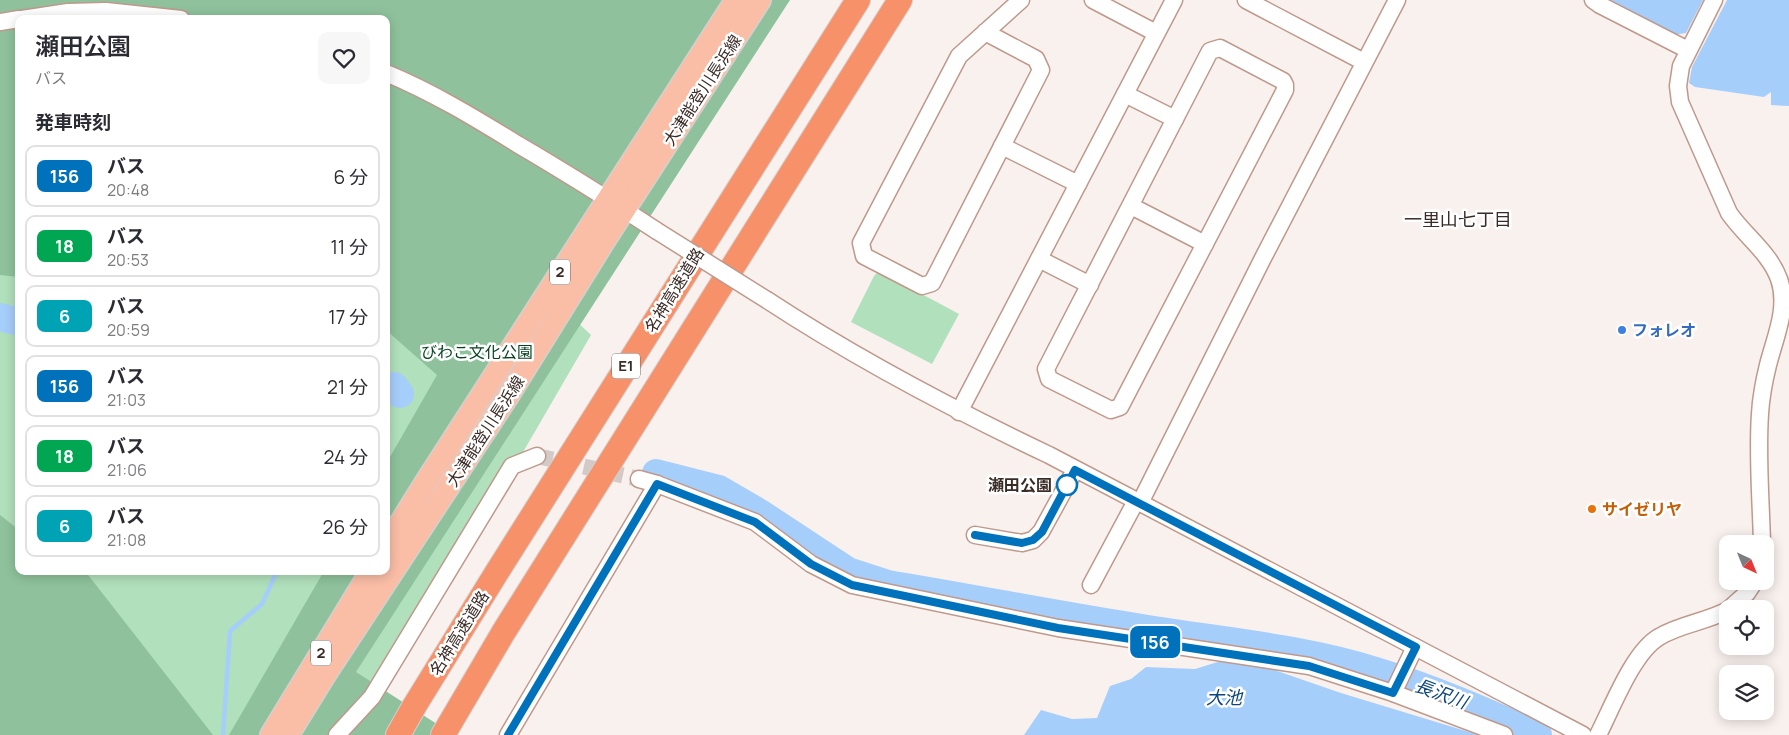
<!DOCTYPE html>
<html lang="ja">
<head>
<meta charset="utf-8">
<style>
  :root { --surface:#fff; --page:#f7f7f7; --text:#2b2b33; --muted:#7c7c81; --line:#e1e1e2 }
  body { margin:0; font-family:Manrope,"Noto Sans JP",sans-serif; background:var(--page); color:var(--text); height:100vh; display:flex; flex-direction:column; font-size:19px; white-space:nowrap }
  * { box-sizing:border-box; margin:0 }
  p { font-size:16px; color:var(--muted) }
  .icon { flex:none; width:28px; height:28px; fill:none; stroke:currentColor; stroke-width:2; stroke-linecap:round; stroke-linejoin:round }
  .map { position:relative; flex:1; overflow:hidden }
  .side { position:absolute; left:15px; top:15px; width:375px; height:560px; display:flex; flex-direction:column; background:var(--surface); border-radius:10px; box-shadow:0 2px 12px #0003 }
  .side>* { flex:none }
  .badge { padding:0 10px; border-radius:8px; font-size:18px; line-height:32px }
  .needle { width:32px; rotate:137deg }
  .controls { position:absolute; left:1719px; top:535px; display:grid; gap:10px }
  .controls a { display:grid; place-items:center; width:55px; height:55px; border-radius:10px; background:var(--surface); box-shadow:0 2px 12px #0003; font-size:25px }
  .map>.badge { position:absolute; translate:-50% -50%; box-shadow:0 0 0 2px #fff }
  h2 { padding:0 20px; font-size:19px; line-height:45px }
  .round { display:grid; place-items:center; flex:none; width:52px; height:52px; border-radius:10px; background:var(--page) }
  .head { display:flex; align-items:center; justify-content:space-between; height:85px; padding:0 20px }
  h1 { font-size:24px; font-weight:600; line-height:38px }
  ul { padding:0; list-style:none }
  li { display:flex; align-items:center; gap:15px; height:62px; margin:0 10px 8px; padding:0 10px; border:2px solid var(--line); border-radius:10px }
  li div { flex:1 }
  li b { display:block; font-size:19px }
  li em { font-style:normal }
  li .badge { min-width:55px; font-weight:700; text-align:center }
  .map>svg:first-child { display:block }
  .green { fill:#b1e0bc }
  .forest { fill:#8fc29c }
  .water { fill:#a6cefb }
  .lines { fill:none; stroke-linecap:round; stroke-linejoin:round }
  .stream { stroke:#a6cefb; stroke-width:4.5 }
  .river { stroke:#a6cefb; stroke-width:28 }
  .minor-tunnel { stroke:#d3c9c6; stroke-width:16; stroke-dasharray:16 8; stroke-linecap:butt }
  .minor-casing { stroke:#be998c; stroke-width:19 }
  .major-casing { stroke:#d4d0cf; stroke-width:24 }
  .highway-casing { stroke:#d4d0cf; stroke-width:26 }
  .minor { stroke:#fff; stroke-width:16 }
  .major { stroke:#fabda6; stroke-width:21 }
  .highway { stroke:#f7916a; stroke-width:24 }
  .minor-bridge-casing { stroke:#be998c; stroke-width:19; stroke-linecap:butt }
  .minor-bridge { stroke:#fff; stroke-width:16 }
  .line-casing { stroke:#fff; stroke-width:11 }
  .line { stroke:#0072bc; stroke-width:8 }
  .shop-dot { fill:#3f7fe0; stroke:#fff; stroke-width:2 }
  .stop-dot { fill:#fff; stroke:#0072bc; stroke-width:2.5 }
  .food-dot { fill:#e8710a; stroke:#fff; stroke-width:2 }
  .labels { text-anchor:middle; stroke-width:5; stroke-linejoin:round; paint-order:stroke }
  .shield { fill:#fff; stroke:#756b67; stroke-width:1 }
  .shield-label { font-size:15px; font-weight:bold; fill:#3a2b26 }
  .street-label { font-size:16px; fill:#3a2b26; stroke:#fff }
  .shop-label { font-size:16px; font-weight:bold; fill:#366cbe; stroke:#fff; text-anchor:start }
  .park-label { font-size:16px; fill:#064420; stroke:#fff }
  .stop-label { font-size:16px; font-weight:bold; fill:#3a2b26; stroke:#fff; text-anchor:end }
  .food-label { font-size:16px; font-weight:bold; fill:#c56008; stroke:#fff; text-anchor:start }
  .neighbourhood-label { font-size:18px; fill:#3a2b26; stroke:#fff }
  .water-label { font-size:18px; font-style:italic; fill:#0d477c; stroke:#fff }
</style>
</head>
<body>
<div class="map">
<svg width="1789" height="735" viewBox="0 0 1789 735">
  <rect width="100%" height="100%" fill="#f9f1ee"/>
  <g class="green">
    <polygon points="0,147 19,148 19,571 386,571 386,176 427,179 591,335 359,735 0,735"/>
    <polygon points="879,271 959,314 932,364 851,322 874,276"/>
  </g>
  <g class="forest">
    <polygon points="0,0 790,0 356,672 454,735 229,735 324,571 386,571 386,464 437,375 386,330 386,19 19,19 19,277 0,275"/>
    <polygon points="0,515 19,530 19,571 85,571 213,735 0,735"/>
  </g>
  <g class="water">
    <polygon points="1611,0 1703,0 1686,33 1674,35"/>
    <polygon points="1727,0 1789,0 1789,106 1771,105 1771,92 1764,97 1695,87 1689,83 1692,67"/>
    <polygon points="1221,661 1266,667 1341,693 1479,735 1024,735 1041,710 1072,719 1097,718 1110,686 1131,679 1146,667 1195,669"/>
  </g>
  <g class="lines">
    <polyline class="stream" points="223,735 230,631 262,604 277,571"/>
    <g class="river">
      <polyline points="0,317 19,322"/>
      <polyline points="386,390 394,386 400,394"/>
      <path d="M656,473l63,16 41,24 88,58 40,13c85,14 169,31 254,44 78,13 158,19 234,43 56,17 109,40 162,64"/>
    </g>
    <polyline class="minor-tunnel" points="537,456 639,479"/>
    <defs>
      <g id="minor">
        <polyline points="1093,0 1156,33"/>
        <polyline points="1246,0 1364,62"/>
        <polyline points="1593,0 1600,5 1688,50"/>
        <path d="M1714,0l-33,66 -3,20 2,16 49,111c15,22 41,40 50,66 10,29 -4,58 -11,86 -4,16 -7,32 -8,49 -3,43 1,87 2,130"/>
        <polyline points="22,19 68,12 106,11 181,19"/>
        <polyline points="0,22 19,19"/>
        <polyline points="985,32 1036,59 1041,70 932,283 922,286 864,256 861,243 959,56 1021,0"/>
        <polygon points="1220,48 1283,81 1285,85 1285,90 1120,407 1111,410 1049,379 1046,369 1210,51"/>
        <path d="M386,73c46,19 89,45 131,71 48,28 94,57 140,87"/>
        <polyline points="1125,94 1175,119"/>
        <polyline points="1002,146 1078,184"/>
        <polyline points="1131,206 1205,244"/>
        <polyline points="1039,259 1090,285"/>
        <path d="M767,300c90,59 185,109 282,155l534,280"/>
        <polyline points="959,412 1174,0"/>
        <polyline points="639,479 657,484 755,522 811,564 852,585 1058,628 1309,666 1393,693 1504,735"/>
        <polyline points="1140,503 1263,258 1397,0"/>
        <polyline points="975,535 1022,543 1033,540 1041,532 1075,470"/>
        <polyline points="1091,585 1136,501"/>
        <polyline points="1729,609 1747,593 1755,581"/>
        <polyline points="1393,693 1415,647"/>
        <polyline points="337,735 372,697 512,466 537,456"/>
        <polyline points="508,735 657,484"/>
        <path d="M1598,735c14,-27 35,-83 61,-98 21,-13 47,-15 69,-27"/>
      </g>
      <g id="major">
        <polyline points="386,546 427,480 736,0"/>
        <polyline points="271,735 371,571"/>
        <polyline points="288,735 325,675 510,393 603,243 760,0"/>
      </g>
      <g id="highway">
        <polyline points="398,735 415,705 497,572 858,0"/>
        <polyline points="443,735 503,633 900,0"/>
      </g>
    </defs>
    <use href="#minor" class="minor-casing"/>
    <use href="#major" class="major-casing"/>
    <use href="#highway" class="highway-casing"/>
    <use href="#minor" class="minor"/>
    <use href="#major" class="major"/>
    <use href="#highway" class="highway"/>
    <defs>
      <polyline id="minor-bridge" points="657,231 767,300"/>
    </defs>
    <use href="#minor-bridge" class="minor-bridge-casing"/>
    <use href="#minor-bridge" class="minor-bridge"/>
  </g>
  <g class="lines">
    <defs>
      <polyline id="line" points="508,735 657,484 755,522 811,564 852,585 1058,628 1309,666 1393,693 1416,647 1075,470 1042,532 1033,540 1022,543 975,535"/>
    </defs>
    <use href="#line" class="line-casing"/>
    <use href="#line" class="line"/>
  </g>
  <circle class="shop-dot" cx="1622" cy="330" r="5"/>
  <circle class="stop-dot" cx="1067" cy="485" r="10"/>
  <circle class="food-dot" cx="1592" cy="509" r="5"/>
  <g class="labels">
    <g class="shield">
      <rect x="550" y="259.5" width="20" height="25" rx="4"/>
      <rect x="612" y="353.5" width="28" height="25" rx="4"/>
      <rect x="311" y="640.5" width="20" height="25" rx="4"/>
    </g>
    <g class="shield-label">
      <text x="560" y="277">2</text>
      <text x="626" y="371">E1</text>
      <text x="321" y="658">2</text>
    </g>
    <g class="street-label">
      <text transform="translate(702 90) rotate(-57)" y="6">大津能登川長浜線</text>
      <text transform="translate(674 290) rotate(-58)" y="6">名神高速道路</text>
      <text transform="translate(485 431) rotate(-57)" y="6">大津能登川長浜線</text>
      <text transform="translate(459 633) rotate(-58)" y="6">名神高速道路</text>
    </g>
    <g class="shop-label">
      <text x="1632" y="336">フォレオ</text>
    </g>
    <g class="park-label">
      <text x="477" y="358">びわこ文化公園</text>
    </g>
    <g class="stop-label">
      <text x="1052" y="491">瀬田公園</text>
    </g>
    <g class="food-label">
      <text x="1602" y="515">サイゼリヤ</text>
    </g>
    <g class="neighbourhood-label">
      <text x="1458" y="226">一里山七丁目</text>
    </g>
    <g class="water-label">
      <text transform="translate(1441 694) rotate(20)" y="6">長沢川</text>
      <text x="1224" y="704">大池</text>
    </g>
  </g>
</svg>
<div class="controls">
<a><svg class="needle" viewBox="-14 -14 28 28"><path d="M0-13l5 13h-10z" fill="#e53935"/><path d="M0 13l5-13h-10z" fill="#7c7c81"/></svg></a>
<a><svg class="icon" aria-label="locate" viewBox="0 0 24 24"><circle cx="12" cy="12" r="6"/><path d="M12 2v4M12 18v4M2 12h4M18 12h4"/></svg></a>
<a><svg class="icon" aria-label="layers" viewBox="0 0 24 24"><path d="M12 4l9 5-9 5-9-5zM3 14l9 5 9-5"/></svg></a>
</div>
<b class="badge" style="left:1155px;top:642px;background:#0072bc;color:#fff">156</b>
<section class="side">
<div class="head"><div><h1>瀬田公園</h1><p>バス</p></div><a class="round"><svg class="icon" aria-label="heart" viewBox="0 0 24 24"><path d="M12 20l-8-8c-3-5 5-10 8-4 3-6 11-1 8 4z"/></svg></a></div>
<h2>発車時刻</h2>
<ul>
<li><span class="badge" style="background:#0072bc;color:#fff">156</span><div><b>バス</b><p>20:48</p></div><em>6 分</em></li>
<li><span class="badge" style="background:#00a651;color:#fff">18</span><div><b>バス</b><p>20:53</p></div><em>11 分</em></li>
<li><span class="badge" style="background:#00a3b4;color:#fff">6</span><div><b>バス</b><p>20:59</p></div><em>17 分</em></li>
<li><span class="badge" style="background:#0072bc;color:#fff">156</span><div><b>バス</b><p>21:03</p></div><em>21 分</em></li>
<li><span class="badge" style="background:#00a651;color:#fff">18</span><div><b>バス</b><p>21:06</p></div><em>24 分</em></li>
<li><span class="badge" style="background:#00a3b4;color:#fff">6</span><div><b>バス</b><p>21:08</p></div><em>26 分</em></li>
</ul>
</section>
</div>
</body>
</html>
